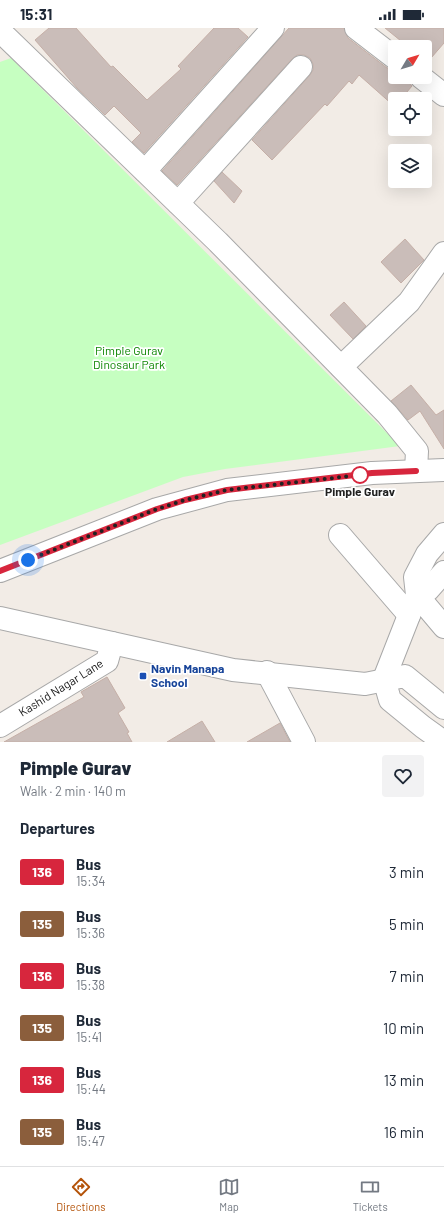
<!DOCTYPE html>
<html lang="en">
<head>
<meta charset="utf-8">
<style>
  :root { --surface:#fff; --page:#f2f2f3; --text:#1f2937; --muted:#747a83; --line:#e0e1e3; --accent:#b45309 }
  body { margin:0; font-family:Barlow,sans-serif; background:var(--page); color:var(--text); height:100vh; display:flex; flex-direction:column; font-size:15px; white-space:nowrap }
  * { box-sizing:border-box; margin:0 }
  p { font-size:13px; color:var(--muted) }
  .icon { flex:none; width:22px; height:22px; fill:none; stroke:currentColor; stroke-width:2; stroke-linecap:round; stroke-linejoin:round }
  .map { position:relative; height:714px; overflow:hidden }
  .panel { display:flex; flex-direction:column; background:var(--surface); flex:1 }
  .panel>* { flex:none }
  .badge { padding:0 8px; border-radius:3px; font-size:14px; line-height:26px }
  .needle { width:26px; rotate:52deg }
  .tools { position:absolute; left:388px; top:12px; display:grid; gap:8px }
  .tools a { display:grid; place-items:center; width:44px; height:44px; border-radius:4px; background:var(--surface); box-shadow:0 4px 16px #0002; font-size:20px }
  .you { position:absolute; width:20px; height:20px; margin:-10px; border:3px solid #fff; border-radius:50%; background:#1a73e8; box-shadow:0 0 0 6px #1a73e833 }
  .map>.badge { position:absolute; translate:-50% -50%; box-shadow:0 0 0 2px #fff }
  h2 { padding:0 20px; font-size:15px; line-height:36px }
  .round { display:grid; place-items:center; flex:none; width:42px; height:42px; border-radius:4px; background:var(--page) }
  .overview { display:flex; align-items:center; justify-content:space-between; height:68px; padding:0 20px }
  h1 { font-size:19px; font-weight:800; line-height:30px }
  ul { padding:0; list-style:none }
  li { display:flex; align-items:center; gap:12px; height:52px; padding:0 20px }
  li div { flex:1 }
  li b { display:block; font-size:15px }
  li em { font-style:normal }
  li .badge { min-width:44px; font-weight:700; text-align:center }
  .status { display:flex; justify-content:space-between; align-items:center; height:28px; padding:0 20px; background:var(--surface); direction:ltr }
  .status svg { height:11px; fill:currentColor }
  .dock { display:flex; justify-content:space-around; align-items:center; height:56px; border-top:1px solid var(--line); background:var(--surface); font-size:11px; color:var(--muted) }
  .dock a { display:grid; justify-items:center; gap:2px }
  .dock .selected { color:var(--accent) }
  .map>svg:first-child { display:block }
  .park { fill:#c6ffc1 }
  .building { fill:#cabdb9; stroke:#c5afa7 }
  .lines { fill:none; stroke-linecap:round; stroke-linejoin:round }
  .minor-casing { stroke:#a8a8a8; stroke-width:24 }
  .minor { stroke:#fff; stroke-width:22 }
  .line-casing { stroke:#fff; stroke-width:9 }
  .line { stroke:#d7263d; stroke-width:6 }
  .walk { stroke:#212121; stroke-width:4; stroke-dasharray:0 7.2 }
  .stop-dot { fill:#fff; stroke:#d7263d; stroke-width:2 }
  .transit-dot { fill:#1a4fb4; stroke:#fff; stroke-width:1.5 }
  .labels { text-anchor:middle; stroke-width:3.5; stroke-linejoin:round; paint-order:stroke }
  .park-label { font-size:12px; fill:#0d8602; stroke:#fff }
  .stop-label { font-size:12px; font-weight:bold; fill:#212121; stroke:#fff }
  .transit-label { font-size:12px; font-weight:bold; fill:#164399; stroke:#fff; text-anchor:start }
  .street-label { font-size:12px; fill:#212121; stroke:#fff }
</style>
</head>
<body>
<div class="status"><b>15:31</b><svg viewBox="0 0 49 12"><path d="M0 12V9h3v3zM5 12V6h3v6zM10 12V3h3v9zM15 12V0h3v12zM26 1h20v11H26zM47 4h2v5h-2z"/></svg></div>
<div class="map">
<svg width="444" height="714" viewBox="0 0 444 714">
  <rect width="100%" height="100%" fill="#f2ece6"/>
  <polygon class="park" points="11,30 400,418 225,441 183,449 0,517 0,34"/>
  <g class="building">
    <polygon points="49,0 76,0 111,39 113,38 147,72 181,41 178,38 214,0 238,0 248,9 144,125 132,114 141,105 114,78 105,87 77,60 35,12"/>
    <polygon points="289,0 344,0 348,10 387,40 395,42 395,49 402,49 412,58 401,71 395,71 394,78 359,47 352,56 349,53 327,78 325,76 272,132 252,112 310,47 313,42 313,36 310,30 304,27 297,27 292,31 177,157 162,143"/>
    <polygon points="385,0 444,0 444,15 425,37 425,19 401,19 398,16 401,13"/>
    <polygon points="222,144 242,163 234,175 214,153"/>
    <polygon points="405,211 424,232 401,255 381,234"/>
    <polygon points="344,274 366,298 353,311 330,287"/>
    <polygon points="411,357 436,387 444,382 444,421 420,383 408,392 391,373"/>
    <polygon points="107,649 125,680 118,685 129,704 127,705 132,714 4,714 84,669 81,664"/>
    <polygon points="202,693 215,714 167,714"/>
    <polygon points="280,695 290,714 247,714"/>
  </g>
  <g class="lines">
    <defs>
      <g id="minor">
        <polyline points="356,0 395,30"/>
        <polyline points="0,3 218,214 387,386 417,423 416,443"/>
        <polyline points="421,49 444,67"/>
        <polyline points="145,143 273,0"/>
        <polyline points="178,175 301,39"/>
        <polyline points="341,339 409,274 444,225"/>
        <polyline points="340,507 409,587"/>
        <polyline points="0,543 157,481 227,462 372,445 444,442"/>
        <polyline points="417,567 444,599"/>
        <polyline points="417,567 428,562 444,544"/>
        <polyline points="0,590 233,642 365,656 405,648 444,680"/>
        <polyline points="267,644 304,714"/>
        <polyline points="384,651 417,567 415,549 427,526 444,506"/>
        <polyline points="384,651 390,672 423,699 444,714"/>
        <polyline points="0,698 107,633 112,615"/>
      </g>
    </defs>
    <use href="#minor" class="minor-casing"/>
    <use href="#minor" class="minor"/>
  </g>
  <g class="lines">
    <defs>
      <polyline id="line" points="0,543 157,481 185,472 227,462 372,445 416,443"/>
    </defs>
    <use href="#line" class="line-casing"/>
    <use href="#line" class="line"/>
    <polyline class="walk" points="28,532 157,481 185,472 227,462 360,447"/>
  </g>
  <circle class="stop-dot" cx="360" cy="447" r="8"/>
  <rect class="transit-dot" x="139" y="644" width="8" height="8" rx="2"/>
  <g class="labels">
    <g class="park-label">
      <text x="129" y="327">Pimple Gurav<tspan x="129" dy="14">Dinosaur Park</tspan></text>
    </g>
    <g class="stop-label">
      <text x="360" y="468">Pimple Gurav</text>
    </g>
    <g class="transit-label">
      <text x="151" y="645">Navin Manapa<tspan x="151" dy="14">School</tspan></text>
    </g>
    <g class="street-label">
      <text transform="translate(61 660) rotate(-32)" y="4">Kashid Nagar Lane</text>
    </g>
  </g>
</svg>
<div class="tools">
<a><svg class="needle" viewBox="-14 -14 28 28"><path d="M0-13l5 13h-10z" fill="#e53935"/><path d="M0 13l5-13h-10z" fill="#747a83"/></svg></a>
<a><svg class="icon" aria-label="locate" viewBox="0 0 24 24"><circle cx="12" cy="12" r="6"/><path d="M12 2v4M12 18v4M2 12h4M18 12h4"/></svg></a>
<a><svg class="icon" aria-label="layers" viewBox="0 0 24 24"><path d="M12 4l9 5-9 5-9-5zM3 14l9 5 9-5"/></svg></a>
</div>
<div class="you" style="left:28px;top:532px"></div>
</div>
<section class="panel">
<div class="overview"><div><h1>Pimple Gurav</h1><p>Walk · 2 min · 140 m</p></div><a class="round"><svg class="icon" aria-label="heart" viewBox="0 0 24 24"><path d="M12 20l-8-8c-3-5 5-10 8-4 3-6 11-1 8 4z"/></svg></a></div>
<h2>Departures</h2>
<ul>
<li><span class="badge" style="background:#d7263d;color:#fff">136</span><div><b>Bus</b><p>15:34</p></div><em>3 min</em></li>
<li><span class="badge" style="background:#8b5e3c;color:#fff">135</span><div><b>Bus</b><p>15:36</p></div><em>5 min</em></li>
<li><span class="badge" style="background:#d7263d;color:#fff">136</span><div><b>Bus</b><p>15:38</p></div><em>7 min</em></li>
<li><span class="badge" style="background:#8b5e3c;color:#fff">135</span><div><b>Bus</b><p>15:41</p></div><em>10 min</em></li>
<li><span class="badge" style="background:#d7263d;color:#fff">136</span><div><b>Bus</b><p>15:44</p></div><em>13 min</em></li>
<li><span class="badge" style="background:#8b5e3c;color:#fff">135</span><div><b>Bus</b><p>15:47</p></div><em>16 min</em></li>
</ul>
</section>
<nav class="dock">
<a class="selected"><svg class="icon" aria-label="directions" viewBox="0 0 24 24"><path d="M12 3l9 9-9 9-9-9zM9 14v-3h6M13 9l2 2-2 2"/></svg>Directions</a>
<a><svg class="icon" aria-label="map" viewBox="0 0 24 24"><path d="M3 6l6-2 6 2 6-2v14l-6 2-6-2-6 2zM9 4v14M15 6v14"/></svg>Map</a>
<a><svg class="icon" aria-label="tickets" viewBox="0 0 24 24"><path d="M3 7h18v10H3zM15 7v10"/></svg>Tickets</a>
</nav>
</body>
</html>
